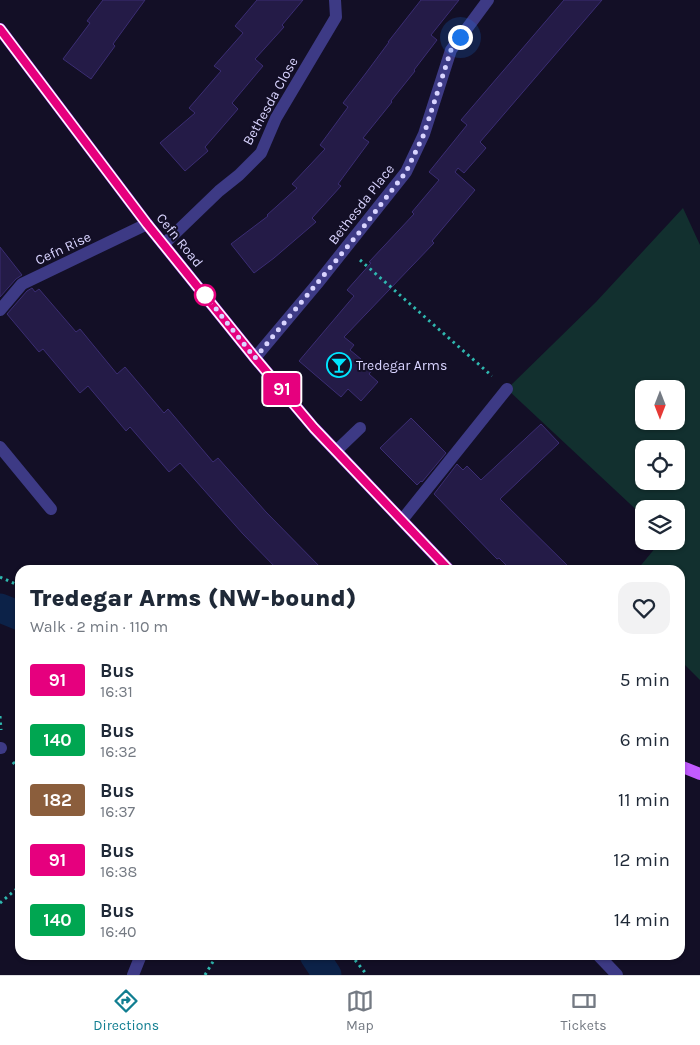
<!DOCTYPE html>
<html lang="en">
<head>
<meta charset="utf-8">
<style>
  :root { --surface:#fff; --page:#f2f2f3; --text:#1f2937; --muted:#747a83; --line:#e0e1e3; --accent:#117e91 }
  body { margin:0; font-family:Karla,sans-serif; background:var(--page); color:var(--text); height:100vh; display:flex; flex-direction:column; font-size:19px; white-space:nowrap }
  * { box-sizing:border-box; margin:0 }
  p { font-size:16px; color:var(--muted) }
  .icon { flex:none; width:28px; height:28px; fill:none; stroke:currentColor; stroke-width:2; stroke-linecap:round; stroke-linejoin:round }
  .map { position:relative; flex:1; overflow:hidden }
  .panel { position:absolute; left:15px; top:565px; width:670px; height:395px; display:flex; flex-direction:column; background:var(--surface); border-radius:15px; box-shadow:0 1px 4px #0004 }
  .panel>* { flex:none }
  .badge { padding:0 10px; border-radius:4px; font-size:18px; line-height:32px }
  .needle { width:32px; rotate:180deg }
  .tools { position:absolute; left:635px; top:380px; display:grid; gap:10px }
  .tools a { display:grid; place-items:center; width:50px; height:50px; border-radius:10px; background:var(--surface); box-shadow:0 1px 4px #0004; font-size:25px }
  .you { position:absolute; width:25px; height:25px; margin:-12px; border:4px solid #fff; border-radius:50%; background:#1a73e8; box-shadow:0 0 0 8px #1a73e833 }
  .map>.badge { position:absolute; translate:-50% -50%; box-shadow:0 0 0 2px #fff }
  .round { display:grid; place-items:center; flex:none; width:52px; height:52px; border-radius:15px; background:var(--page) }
  .headline { display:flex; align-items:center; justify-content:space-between; height:85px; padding:0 15px }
  h1 { font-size:24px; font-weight:800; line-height:38px }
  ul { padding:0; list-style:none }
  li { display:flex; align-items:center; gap:15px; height:60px; padding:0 15px }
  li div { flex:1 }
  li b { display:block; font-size:19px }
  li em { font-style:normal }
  li .badge { min-width:55px; font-weight:700; text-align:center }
  .menu { display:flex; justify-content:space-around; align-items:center; height:70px; border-top:1px solid var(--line); background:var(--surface); font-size:14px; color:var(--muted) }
  .menu a { display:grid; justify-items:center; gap:2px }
  .menu .on { color:var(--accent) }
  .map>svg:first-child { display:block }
  .green { fill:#12302f; fill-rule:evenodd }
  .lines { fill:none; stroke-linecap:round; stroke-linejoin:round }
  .canal { stroke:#0c2248; stroke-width:29 }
  .building { fill:#241b47; stroke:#3b2d73 }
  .path { stroke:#2fb8b0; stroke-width:3; stroke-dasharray:2.5 4; stroke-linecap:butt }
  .minor { stroke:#3d3a85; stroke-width:12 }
  .major { stroke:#c25bff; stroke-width:12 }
  .line-casing { stroke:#fff; stroke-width:11 }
  .line { stroke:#e6007e; stroke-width:8 }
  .walk { stroke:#d9d4ff; stroke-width:5; stroke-dasharray:0 9 }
  .stop-dot { fill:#fff; stroke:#e6007e; stroke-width:2.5 }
  .labels { text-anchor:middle; stroke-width:4; stroke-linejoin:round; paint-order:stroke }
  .street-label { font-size:14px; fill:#d9d4ff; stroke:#130f26 }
  .poi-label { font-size:14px; fill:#d9d4ff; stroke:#130f26; text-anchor:start }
</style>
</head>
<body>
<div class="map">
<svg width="700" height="975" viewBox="0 0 700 975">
  <rect width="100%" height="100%" fill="#130f26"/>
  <path class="green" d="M683,208l17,37v435l-20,-20v-90h-43l24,-29h15v-32h-32v8l-137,-128 89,-87zM644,389h32v32h-32zM644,449h32v32h-32z"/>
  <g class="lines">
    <g class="canal">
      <polyline points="0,608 20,616"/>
      <polyline points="314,955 327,975"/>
    </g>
  </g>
  <g class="building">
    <polygon points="103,0 145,0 113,44 115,46 91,79 63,59 90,23 87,21"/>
    <polygon points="257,0 303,0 282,25 284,27 255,59 263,66 232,103 238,109 205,147 208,151 185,171 160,143 195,113 189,108 221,71 214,66 243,33 235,26"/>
    <polygon points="421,0 459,0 431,35 437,40 414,70 415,71 391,101 392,102 363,138 369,142 338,184 341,186 312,218 316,222 274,258 254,273 231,244 268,216 267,215 297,188 292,184 325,149 320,145 348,107 343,103 366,73 389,42 388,42"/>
    <polygon points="564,0 602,0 480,142 486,148 464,173 458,168 455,172 475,190 432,241 434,243 344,337 354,345 350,350 373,369 369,374 378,382 361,401 348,389 341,397 299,361 354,296 347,290 371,263 369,262 414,214 412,212 439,180 429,172 467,125 461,120"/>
    <polygon points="0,247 22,275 16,279 0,297"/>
    <polygon points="32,288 35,292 39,289 76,332 80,329 117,374 125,367 164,413 168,409 213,462 218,458 266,512 323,570 278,570 243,534 180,463 169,472 130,427 126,431 88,386 80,393 43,349 39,352 7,314 27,291"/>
    <polygon points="411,418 446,453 422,482 421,481 417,485 380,448"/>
    <polygon points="541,424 559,443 500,499 572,570 511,570 499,558 497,559 434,494 457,464 463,470 467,466 481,480"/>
  </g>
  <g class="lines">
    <g class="path">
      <polyline points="360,260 492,376"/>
      <polyline points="0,577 20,586"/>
      <polyline points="0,716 1,730"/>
      <polyline points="13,762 20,771"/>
      <polyline points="0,903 20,886"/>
      <polyline points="351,955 367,975"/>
      <polyline points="205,975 217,955"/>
    </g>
    <g class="minor">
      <polyline points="164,244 219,191 239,175 261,153 276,118 336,17 335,0"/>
      <polyline points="0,310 22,284 147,224"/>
      <polyline points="255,358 317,284 406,172 424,134 451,50 488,0"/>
      <polyline points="0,447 51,509"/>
      <polyline points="336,451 360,428"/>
      <polyline points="402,520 507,389"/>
      <polyline points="0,748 1,748"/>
      <polyline points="598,955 617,975"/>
      <polyline points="133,975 141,955"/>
    </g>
    <g class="major">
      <polyline points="0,29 147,224 255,358 314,428 449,570"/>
      <polyline points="680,766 700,774"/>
    </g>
  </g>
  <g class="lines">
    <defs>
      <polyline id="line" points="0,29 147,224 255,358 314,428 449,570"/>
    </defs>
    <use href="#line" class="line-casing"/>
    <use href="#line" class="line"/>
    <polyline class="walk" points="205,295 255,358 358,234 406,172 424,134 451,50 460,37"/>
  </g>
  <defs>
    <symbol id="bar-ring" viewBox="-11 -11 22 22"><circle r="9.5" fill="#130f26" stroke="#00e5ff" stroke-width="1.5"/><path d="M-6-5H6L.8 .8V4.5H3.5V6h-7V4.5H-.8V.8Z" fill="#00e5ff"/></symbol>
  </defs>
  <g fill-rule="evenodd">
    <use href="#bar-ring" x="325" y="351" width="28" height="28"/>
  </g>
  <circle class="stop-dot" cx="205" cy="295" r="10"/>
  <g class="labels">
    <g class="street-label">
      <text transform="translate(270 101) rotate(-61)" y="5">Bethesda Close</text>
      <text transform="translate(361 204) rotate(-52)" y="5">Bethesda Place</text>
      <text transform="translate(180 240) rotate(51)" y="5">Cefn Road</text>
      <text transform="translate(63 248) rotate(-25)" y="5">Cefn Rise</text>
    </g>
    <g class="poi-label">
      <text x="356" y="370">Tredegar Arms</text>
    </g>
  </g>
</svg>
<div class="tools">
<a><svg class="needle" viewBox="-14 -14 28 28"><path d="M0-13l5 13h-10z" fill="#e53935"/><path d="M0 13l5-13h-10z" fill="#747a83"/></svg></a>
<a><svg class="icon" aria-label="locate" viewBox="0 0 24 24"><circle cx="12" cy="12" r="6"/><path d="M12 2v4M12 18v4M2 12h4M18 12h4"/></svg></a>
<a><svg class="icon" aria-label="layers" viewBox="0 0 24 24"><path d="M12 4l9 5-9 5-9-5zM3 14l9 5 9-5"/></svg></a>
</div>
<div class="you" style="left:460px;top:37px"></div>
<b class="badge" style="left:282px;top:389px;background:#e6007e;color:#fff">91</b>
<section class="panel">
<div class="headline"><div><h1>Tredegar Arms (NW-bound)</h1><p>Walk · 2 min · 110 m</p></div><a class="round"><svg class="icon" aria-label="heart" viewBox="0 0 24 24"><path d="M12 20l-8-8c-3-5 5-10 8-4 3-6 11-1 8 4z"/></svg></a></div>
<ul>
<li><span class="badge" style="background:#e6007e;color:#fff">91</span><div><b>Bus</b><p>16:31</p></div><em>5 min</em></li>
<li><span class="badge" style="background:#00a651;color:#fff">140</span><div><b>Bus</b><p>16:32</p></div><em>6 min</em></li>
<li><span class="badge" style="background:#8b5e3c;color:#fff">182</span><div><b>Bus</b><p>16:37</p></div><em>11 min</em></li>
<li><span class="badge" style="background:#e6007e;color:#fff">91</span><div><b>Bus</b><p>16:38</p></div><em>12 min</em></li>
<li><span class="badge" style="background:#00a651;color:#fff">140</span><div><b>Bus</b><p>16:40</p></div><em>14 min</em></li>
</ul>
</section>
</div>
<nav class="menu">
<a class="on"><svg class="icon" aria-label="directions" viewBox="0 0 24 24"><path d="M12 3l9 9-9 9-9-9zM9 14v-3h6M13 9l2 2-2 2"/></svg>Directions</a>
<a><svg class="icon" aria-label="map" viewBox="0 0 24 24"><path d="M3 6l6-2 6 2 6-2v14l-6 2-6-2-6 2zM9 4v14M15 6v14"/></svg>Map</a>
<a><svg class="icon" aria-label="tickets" viewBox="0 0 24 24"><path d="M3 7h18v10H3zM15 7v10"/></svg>Tickets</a>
</nav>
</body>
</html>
